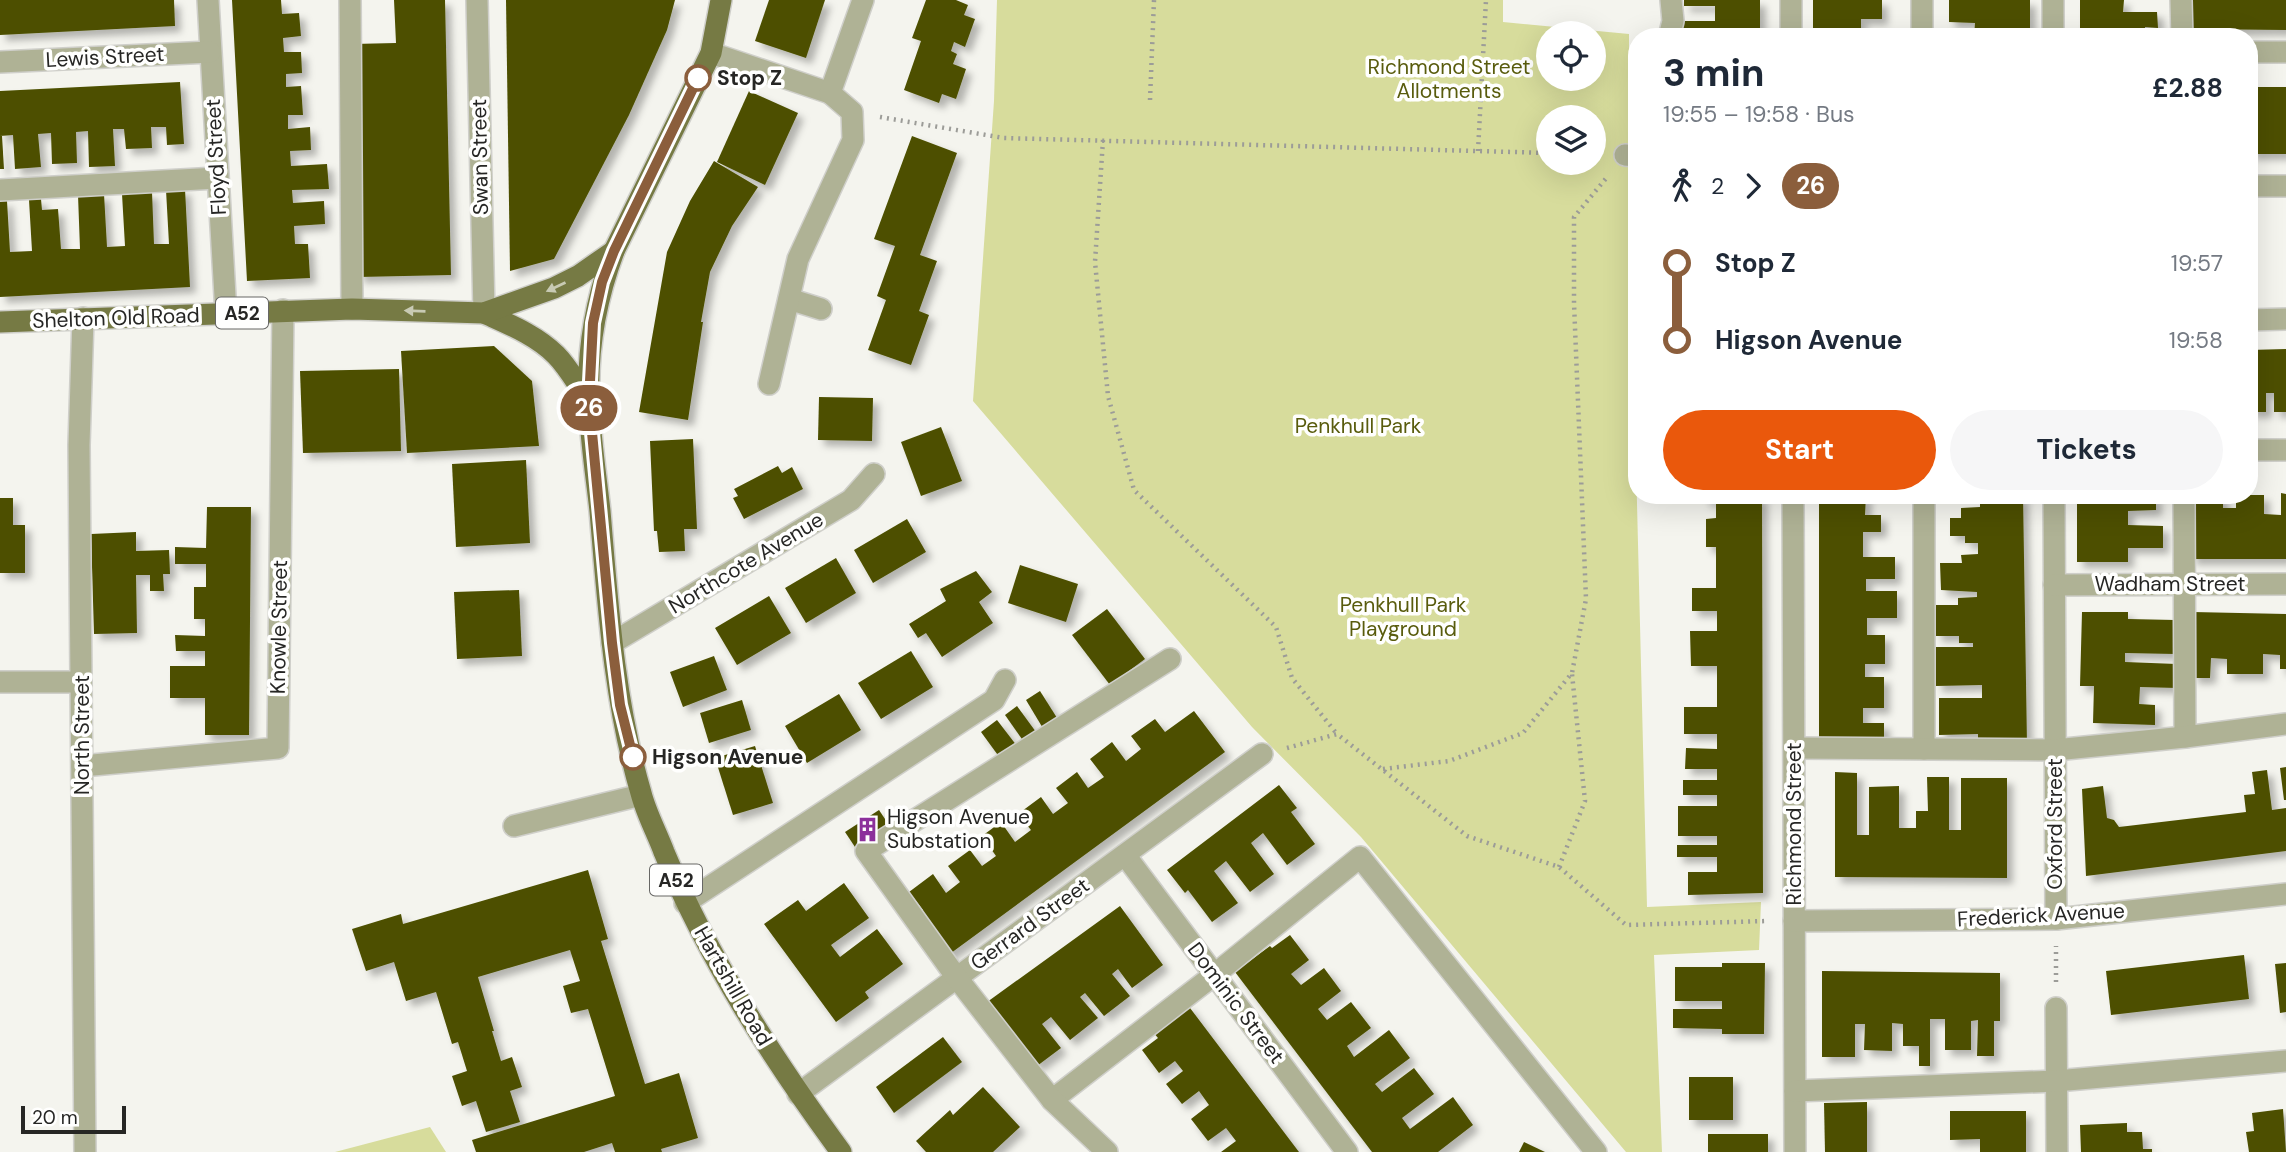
<!DOCTYPE html>
<html lang="en">
<head>
<meta charset="utf-8">
<style>
  :root { --surface:#fff; --page:#f6f6f7; --text:#1f2937; --muted:#747a83; --accent:#ea580c }
  body { margin:0; font-family:"DM Sans",sans-serif; background:var(--page); color:var(--text); height:100vh; display:flex; flex-direction:column; font-size:26px; white-space:nowrap }
  * { box-sizing:border-box; margin:0 }
  p { font-size:23px; color:var(--muted) }
  .icon { flex:none; width:38px; height:38px; fill:none; stroke:currentColor; stroke-width:2; stroke-linecap:round; stroke-linejoin:round }
  .map { position:relative; flex:1; overflow:hidden }
  .drawer { position:absolute; left:1628px; top:28px; width:630px; height:476px; display:flex; flex-direction:column; background:var(--surface); border-radius:28px; box-shadow:0 7px 28px #0002 }
  .drawer>* { flex:none }
  .badge { padding:0 14px; border-radius:23px; font-size:24px; line-height:46px }
  .tools { position:absolute; left:1536px; top:21px; display:grid; gap:14px }
  .tools a { display:grid; place-items:center; width:70px; height:70px; border-radius:50%; background:var(--surface); box-shadow:0 7px 28px #0002; font-size:35px }
  .scale { position:absolute; left:21px; bottom:18px; width:105px; box-sizing:border-box; padding-left:7px; border:4px solid #262624; border-top:0; font-size:19px; line-height:24px; white-space:nowrap; color:#262624; -webkit-text-stroke:5px #fffffe; paint-order:stroke }
  .map>.badge { position:absolute; translate:-50% -50%; box-shadow:0 0 0 4px #fff }
  .legs { display:flex; align-items:center; gap:10px; height:77px; padding:0 35px; font-size:23px }
  .legs p { margin-inline-start:auto }
  .head { display:flex; align-items:center; justify-content:space-between; height:119px; padding:0 35px }
  h1 { font-size:38px; font-weight:700; line-height:52px }
  .cta { display:flex; gap:14px; margin-top:auto; padding:14px 35px }
  .cta a { flex:1; height:80px; border-radius:42px; background:var(--accent); color:#fff; font-size:28px; font-weight:700; line-height:80px; text-align:center }
  .cta a+a { background:var(--page); color:var(--text) }
  ul { padding:0 35px; list-style:none }
  li { display:flex; align-items:center; gap:24px; height:77px; font-size:26px }
  li i { display:grid; place-items:center; width:10px; height:100%; margin:0 9px; background:currentColor }
  li i::after { content:''; width:18px; height:18px; margin:-9px; border:5px solid; border-radius:50%; background:var(--surface) }
  li p { margin-inline-start:auto }
  li:first-child i { background:linear-gradient(#0000 50%,currentColor 0) }
  li:last-child i { background:linear-gradient(currentColor 50%,#0000 0) }
  .map>svg:first-child { display:block }
  .green { fill:#d7dc9c; fill-rule:evenodd }
  .building { fill:#4d5005; filter:url(#shadow) }
  .lines { fill:none; stroke-linecap:round; stroke-linejoin:round }
  .minor-casing { stroke:#cfcfca; stroke-width:24 }
  .major-casing { stroke:#cfcfca; stroke-width:24 }
  .path { stroke:#9c9c98; stroke-width:4.5; stroke-dasharray:2 5; stroke-linecap:butt }
  .minor { stroke:#afb295; stroke-width:21 }
  .major { stroke:#767a44; stroke-width:21 }
  .oneway { fill:#c8cab4 }
  .line-1-casing { stroke:#fff; stroke-width:16 }
  .line-1 { stroke:#8b5e3c; stroke-width:10 }
  .stop-1-dot { fill:#fff; stroke:#8b5e3c; stroke-width:3.5 }
  .labels { text-anchor:middle; stroke-width:7; stroke-linejoin:round; paint-order:stroke }
  .shield { fill:#fffffe; stroke:#676765; stroke-width:2 }
  .shield-label { font-size:19px; font-weight:bold; fill:#262624 }
  .street-label { font-size:21px; fill:#262624; stroke:#fffffe }
  .park-label { font-size:21px; fill:#595c0d; stroke:#fffffe }
  .stop-label { font-size:21px; font-weight:bold; fill:#262624; stroke:#fffffe; text-anchor:start }
  .poi-label { font-size:21px; fill:#262624; stroke:#fffffe; text-anchor:start }
</style>
</head>
<body>
<div class="map">
<svg width="2286" height="1152" viewBox="0 0 2286 1152">
  <defs>
    <filter id="shadow"><feDropShadow dx="6" dy="6" stdDeviation="3.5" flood-color="#0004"/></filter>
  </defs>
  <rect width="100%" height="100%" fill="#f4f4ee"/>
  <g class="green">
    <path d="M997,0h506v22l126,12v146l18,727 114,-5 -2,48 -105,5 8,197h-36l-265,-315 -109,-110 -279,-326 21,-300zM1549,33h45v46h-45zM1549,117h45v46h-45z"/>
    <polygon points="430,1127 446,1152 335,1152"/>
  </g>
  <g class="building">
    <polygon points="0,0 174,0 175,26 0,35"/>
    <polygon points="232,0 281,0 282,14 299,13 301,36 283,38 284,52 301,52 302,73 286,74 286,87 301,86 303,115 288,115 288,129 310,127 311,150 290,151 291,166 327,164 329,189 292,190 293,203 324,201 325,224 294,226 295,244 308,244 310,278 247,281"/>
    <polygon points="394,0 445,0 451,275 358,277 353,44 396,43"/>
    <polygon points="506,0 675,0 667,30 629,115 554,259 510,271"/>
    <polygon points="769,0 825,0 806,58 755,41"/>
    <polygon points="926,0 956,0 968,5 964,15 975,19 965,47 954,42 951,51 957,54 953,64 966,69 956,99 942,94 939,103 904,90 921,41 912,38"/>
    <polygon points="1684,0 1760,0 1760,37 1676,37 1676,21 1715,21 1715,6 1684,6"/>
    <polygon points="1813,0 1882,0 1882,19 1861,19 1861,37 1813,37"/>
    <polygon points="1949,0 2030,0 2030,37 1974,37 1975,23 1949,22"/>
    <polygon points="2080,0 2124,0 2123,12 2157,12 2158,28 2145,27 2145,34 2080,34"/>
    <polygon points="2192,0 2286,0 2286,30 2192,29"/>
    <polygon points="180,82 184,144 167,145 166,127 151,127 152,148 126,149 124,129 113,129 115,166 89,167 88,131 76,132 77,163 52,164 51,133 38,134 41,167 15,169 13,135 0,136 0,91"/>
    <rect x="2249" y="87" width="37" height="67"/>
    <polygon points="749,91 798,113 765,185 717,162"/>
    <polygon points="0,136 2,136 4,169 0,169"/>
    <polygon points="912,136 957,153 920,255 937,261 919,311 929,315 911,365 868,350 886,300 877,296 895,246 874,239"/>
    <polygon points="714,161 758,187 732,226 710,272 701,322 703,322 688,420 639,412 667,252 690,201"/>
    <polygon points="185,189 190,287 0,297 0,201 7,201 10,252 32,251 29,200 41,199 42,210 58,209 61,249 80,249 78,195 104,194 107,247 125,246 122,194 152,192 154,244 169,244 166,190"/>
    <polygon points="494,346 532,381 539,446 407,453 401,351"/>
    <polygon points="2286,349 2286,412 2274,412 2274,393 2266,393 2266,412 2249,412 2249,350"/>
    <polygon points="399,369 401,451 303,453 300,371"/>
    <polygon points="819,397 873,398 872,441 818,440"/>
    <polygon points="941,427 962,481 921,496 901,442"/>
    <polygon points="693,439 697,529 684,529 685,551 659,552 657,531 654,531 650,441"/>
    <polygon points="526,460 530,543 456,547 452,464"/>
    <polygon points="778,466 782,473 792,467 803,489 744,519 733,498 738,496 734,489"/>
    <polygon points="2281,493 2286,494 2286,559 2190,559 2191,515 2195,515 2195,495 2223,495 2223,508 2236,508 2236,495 2264,495 2264,514 2281,515"/>
    <polygon points="1704,495 1762,495 1763,893 1688,895 1688,872 1717,872 1717,857 1677,857 1677,845 1717,845 1717,836 1678,836 1678,806 1717,806 1717,795 1683,795 1683,780 1717,780 1717,769 1685,769 1686,748 1717,749 1717,734 1684,734 1684,707 1717,707 1717,666 1691,666 1690,631 1717,631 1717,611 1692,611 1692,588 1716,588 1716,547 1706,547 1706,519 1716,518 1716,500 1704,501"/>
    <polygon points="1819,495 1866,495 1865,515 1881,515 1881,532 1863,532 1863,557 1895,557 1895,579 1866,579 1866,591 1897,591 1897,618 1867,618 1867,635 1885,635 1885,664 1865,664 1865,677 1884,677 1884,708 1863,708 1863,723 1884,723 1884,745 1819,744"/>
    <polygon points="1980,495 2023,495 2027,745 1978,745 1978,734 1939,735 1939,698 1982,698 1982,685 1936,686 1936,647 1973,647 1973,643 1959,643 1959,636 1936,636 1935,605 1958,605 1958,598 1977,597 1977,592 1941,590 1940,563 1962,563 1961,555 1978,554 1978,543 1965,543 1965,536 1950,536 1950,518 1961,518 1961,508 1980,507"/>
    <polygon points="2077,495 2156,495 2156,510 2128,511 2128,525 2163,526 2163,548 2128,548 2128,562 2077,562"/>
    <polygon points="0,498 13,498 13,525 25,525 25,573 0,573"/>
    <polygon points="207,507 251,507 249,735 205,735 205,698 170,698 170,666 205,666 205,651 176,651 175,635 205,636 205,619 194,619 194,587 206,587 206,564 175,564 175,547 206,548"/>
    <polygon points="907,519 926,552 873,583 854,550"/>
    <polygon points="136,532 136,551 169,550 170,574 163,574 164,591 150,591 150,575 136,575 137,633 94,634 91,534"/>
    <polygon points="836,558 856,593 806,623 785,588"/>
    <polygon points="1020,565 1078,584 1066,622 1008,603"/>
    <polygon points="976,571 992,592 979,602 993,623 942,657 926,633 918,638 909,624 946,601 940,589"/>
    <polygon points="519,590 522,656 457,659 454,592"/>
    <polygon points="769,596 791,633 737,665 715,628"/>
    <polygon points="1107,609 1145,659 1110,685 1072,635"/>
    <polygon points="2082,612 2128,612 2128,619 2175,620 2175,654 2125,653 2125,662 2177,664 2177,688 2140,687 2139,704 2155,705 2155,725 2093,723 2094,686 2080,686"/>
    <polygon points="2193,612 2286,614 2286,669 2280,669 2280,655 2263,654 2263,674 2227,674 2227,659 2211,658 2210,678 2192,678"/>
    <polygon points="911,651 933,687 881,719 858,683"/>
    <polygon points="714,656 727,690 683,707 670,672"/>
    <polygon points="1040,691 1059,721 1044,730 1026,700"/>
    <polygon points="839,694 861,730 807,763 785,726"/>
    <polygon points="742,700 751,730 709,743 700,713"/>
    <polygon points="1017,706 1036,732 1024,742 1005,715"/>
    <polygon points="1194,711 1225,752 947,956 917,914 923,910 909,892 933,874 946,893 960,882 948,866 970,850 982,866 996,856 982,836 1001,822 1015,842 1031,830 1018,814 1041,797 1053,814 1068,803 1056,788 1077,772 1088,788 1104,777 1090,759 1112,742 1126,761 1141,749 1131,736 1155,719 1165,732"/>
    <polygon points="997,720 1017,746 1000,758 981,732"/>
    <polygon points="755,746 773,803 733,815 715,758"/>
    <polygon points="2286,767 2286,800 2284,800 2280,768"/>
    <polygon points="2267,770 2272,810 2286,808 2286,851 2086,876 2082,789 2103,786 2107,818 2114,820 2119,827 2246,812 2244,795 2255,794 2252,772"/>
    <polygon points="1835,772 1857,773 1857,835 1869,835 1869,787 1899,786 1899,828 1916,828 1916,811 1928,811 1927,777 1949,777 1949,830 1961,830 1961,778 2007,778 2007,878 1835,877"/>
    <polygon points="1279,785 1297,808 1291,812 1315,844 1287,865 1263,833 1251,843 1274,874 1250,892 1226,861 1214,871 1238,903 1212,922 1188,890 1185,893 1167,870"/>
    <polygon points="879,810 889,825 855,847 845,832"/>
    <polygon points="588,870 608,939 601,941 645,1084 679,1073 698,1138 661,1149 662,1152 615,1152 612,1143 584,1152 476,1152 472,1140 615,1096 588,1009 571,1013 563,986 580,981 570,950 478,977 494,1031 492,1031 501,1061 512,1057 522,1087 510,1091 520,1122 486,1132 476,1101 462,1106 452,1076 467,1071 458,1042 452,1044 436,992 406,1001 394,962 366,971 352,929 401,914 403,924"/>
    <polygon points="844,883 869,918 831,945 840,957 877,929 903,964 865,992 869,998 836,1022 764,924 798,900 806,911"/>
    <polygon points="1120,906 1163,965 1132,988 1118,969 1112,974 1130,996 1104,1016 1085,993 1080,997 1098,1018 1070,1040 1051,1017 1042,1024 1061,1048 1037,1066 983,1005"/>
    <polygon points="1290,935 1309,960 1291,974 1301,985 1324,968 1341,991 1318,1009 1327,1020 1351,1002 1371,1028 1347,1046 1354,1057 1389,1030 1410,1058 1375,1084 1382,1092 1414,1068 1434,1094 1402,1118 1410,1129 1453,1097 1473,1125 1438,1152 1372,1152 1235,972 1270,946 1272,948"/>
    <polygon points="2244,955 2249,999 2111,1015 2106,971"/>
    <polygon points="1722,963 1765,963 1764,1034 1722,1034 1722,1029 1673,1028 1673,1009 1722,1009 1722,1001 1675,1001 1675,967 1722,967"/>
    <polygon points="2286,963 2286,1012 2280,1013 2275,964"/>
    <polygon points="1822,971 2000,973 2000,1021 1994,1021 1994,1056 1977,1056 1978,1020 1971,1021 1971,1050 1945,1050 1945,1019 1930,1019 1930,1066 1919,1066 1919,1046 1903,1046 1903,1024 1892,1023 1892,1051 1864,1050 1865,1024 1855,1024 1855,1057 1822,1057"/>
    <polygon points="1187,1004 1299,1152 1221,1152 1236,1141 1226,1128 1208,1141 1191,1119 1209,1105 1199,1091 1182,1104 1166,1084 1183,1071 1175,1061 1159,1073 1142,1050 1158,1038 1152,1031"/>
    <polygon points="943,1037 962,1062 894,1113 876,1087"/>
    <rect x="1689" y="1077" width="44" height="43"/>
    <polygon points="983,1087 1020,1127 993,1152 926,1152 916,1141 950,1110 953,1115"/>
    <polygon points="1867,1102 1867,1152 1825,1152 1824,1103"/>
    <polygon points="2283,1109 2286,1152 2249,1152 2246,1132 2254,1131 2252,1113"/>
    <polygon points="1950,1111 2026,1111 2026,1152 1980,1152 1980,1139 1950,1140"/>
    <polygon points="2127,1123 2127,1132 2142,1132 2143,1149 2152,1149 2152,1152 2081,1152 2080,1125"/>
    <rect x="1708" y="1134" width="60" height="18"/>
    <polygon points="1524,1142 1545,1152 1519,1152"/>
  </g>
  <g class="lines">
    <defs>
      <g id="minor">
        <polyline points="208,0 226,314"/>
        <polyline points="350,0 352,309"/>
        <polyline points="477,0 484,313"/>
        <polyline points="1791,0 1791,37"/>
        <polyline points="1922,0 1922,37"/>
        <polyline points="2053,0 2053,37"/>
        <polyline points="2181,0 2182,37"/>
        <polyline points="1669,37 1673,21 1671,0"/>
        <polyline points="2249,52 2286,52"/>
        <polyline points="711,53 830,93"/>
        <polyline points="0,62 210,52"/>
        <polyline points="1625,155 1636,156"/>
        <polyline points="2249,186 2286,186"/>
        <polyline points="0,190 217,178"/>
        <polyline points="789,299 821,309"/>
        <polyline points="83,318 79,445 85,1152"/>
        <polyline points="2249,320 2286,319"/>
        <polyline points="769,384 798,259 853,140 852,112 830,93 863,0"/>
        <polyline points="2249,450 2286,450"/>
        <polyline points="1793,495 1795,1152"/>
        <polyline points="1924,495 1924,749"/>
        <polyline points="2054,495 2056,919"/>
        <polyline points="2184,495 2185,737"/>
        <polyline points="2054,585 2286,584"/>
        <polyline points="612,643 851,500 874,474"/>
        <polyline points="0,682 81,682"/>
        <polyline points="1794,748 2055,750 2185,737 2286,724"/>
        <polyline points="82,766 278,748 283,310"/>
        <polyline points="514,826 641,795"/>
        <polyline points="1125,855 1347,1152"/>
        <polyline points="685,903 994,700 1005,680"/>
        <polyline points="1794,921 2056,919 2286,894"/>
        <polyline points="2056,1008 2057,1152"/>
        <polyline points="1795,1091 2056,1081 2286,1061"/>
        <polyline points="798,1094 1262,754"/>
        <polyline points="1052,1100 1214,975 1360,857 1596,1152"/>
        <polyline points="1107,1152 1052,1100 957,978 866,851 1170,659"/>
      </g>
      <g id="major">
        <path d="M721,0l-10,53 -97,198c-18,48 -27,98 -25,150 1,36 7,74 11,110 8,95 14,190 41,282 5,20 16,40 23,59 45,108 108,206 177,300"/>
        <path d="M484,313c24,11 52,22 72,42 13,13 22,31 33,45"/>
        <polyline points="0,322 352,309 484,313 554,288 578,276 614,251"/>
      </g>
    </defs>
    <use href="#minor" class="minor-casing"/>
    <use href="#major" class="major-casing"/>
    <g class="path">
      <polyline points="1150,100 1154,0"/>
      <polyline points="880,117 1004,138 1549,153"/>
      <polyline points="1103,140 1095,262 1108,396 1134,490 1276,627 1292,678 1337,734"/>
      <polyline points="1478,151 1486,0"/>
      <polyline points="1287,748 1337,734 1467,836 1559,867 1626,925 1767,921"/>
      <polyline points="1383,769 1449,761 1523,733 1572,673 1586,599 1574,303 1574,217 1608,176"/>
      <polyline points="1559,867 1585,801 1572,674"/>
      <polyline points="2056,982 2056,946"/>
    </g>
    <use href="#minor" class="minor"/>
    <use href="#major" class="major"/>
  </g>
  <defs><path id="oneway-solid" d="M-6-.8H1V-3.2L6.5 0L1 3.2V.8H-6Z" transform="scale(1.75)"/></defs>
  <g class="oneway">
    <use href="#oneway-solid" transform="translate(556 287) rotate(155)"/>
    <use href="#oneway-solid" transform="translate(415 311) rotate(-178)"/>
  </g>
  <g class="lines">
    <defs>
      <polyline id="line-1" points="633,757 620,705 612,643 589,401 593,323 602,282 614,251 698,78"/>
    </defs>
    <use href="#line-1" class="line-1-casing"/>
    <use href="#line-1" class="line-1"/>
  </g>
  <defs>
    <symbol id="building-bare" viewBox="-9 -9 18 18"><path d="M-4-6H4V6H1V3H-1V6H-4ZM-2.5-4.3h1.7v1.8h-1.7ZM.8-4.3h1.7v1.8H.8ZM-2.5-1h1.7V.8h-1.7ZM.8-1h1.7V.8H.8Z" fill="#8c309b" stroke="#fffffe" stroke-width="2.5" paint-order="stroke"/></symbol>
  </defs>
  <g fill-rule="evenodd">
    <use href="#building-bare" x="850" y="812" width="35" height="35"/>
  </g>
  <g class="stop-1-dot">
    <circle cx="698" cy="78" r="12"/>
    <circle cx="633" cy="757" r="12"/>
  </g>
  <g class="labels">
    <g class="shield">
      <rect x="216" y="297.5" width="52" height="31" rx="5"/>
      <rect x="650" y="864.5" width="52" height="31" rx="5"/>
    </g>
    <g class="shield-label">
      <text x="242" y="320">A52</text>
      <text x="676" y="887">A52</text>
    </g>
    <g class="street-label">
      <text transform="translate(105 57) rotate(-3)" y="7">Lewis Street</text>
      <text transform="translate(216 157) rotate(-93)" y="7">Floyd Street</text>
      <text transform="translate(480 157) rotate(-91)" y="7">Swan Street</text>
      <text transform="translate(116 318) rotate(-2)" y="7">Shelton Old Road</text>
      <text transform="translate(746 563) rotate(-31)" y="7">Northcote Avenue</text>
      <text x="2170" y="591">Wadham Street</text>
      <text transform="translate(279 627) rotate(-89)" y="7">Knowle Street</text>
      <text transform="translate(82 735) rotate(-90)" y="7">North Street</text>
      <text transform="translate(1794 824) rotate(-90)" y="7">Richmond Street</text>
      <text transform="translate(2055 824) rotate(-90)" y="7">Oxford Street</text>
      <text transform="translate(2041 915) rotate(-3)" y="7">Frederick Avenue</text>
      <text transform="translate(1030 924) rotate(-36)" y="7">Gerrard Street</text>
      <text transform="translate(733 986) rotate(60)" y="7">Hartshill Road</text>
      <text transform="translate(1236 1003) rotate(53)" y="7">Dominic Street</text>
    </g>
    <g class="park-label">
      <text x="1449" y="74">Richmond Street<tspan x="1449" dy="24">Allotments</tspan></text>
      <text x="1358" y="433">Penkhull Park</text>
      <text x="1403" y="612">Penkhull Park<tspan x="1403" dy="24">Playground</tspan></text>
    </g>
    <g class="stop-label">
      <text x="717" y="85">Stop Z</text>
      <text x="652" y="764">Higson Avenue</text>
    </g>
    <g class="poi-label">
      <text x="887" y="824">Higson Avenue<tspan x="887" dy="24">Substation</tspan></text>
    </g>
  </g>
</svg>
<div class="tools">
<a><svg class="icon" aria-label="locate" viewBox="0 0 24 24"><circle cx="12" cy="12" r="6"/><path d="M12 2v4M12 18v4M2 12h4M18 12h4"/></svg></a>
<a><svg class="icon" aria-label="layers" viewBox="0 0 24 24"><path d="M12 4l9 5-9 5-9-5zM3 14l9 5 9-5"/></svg></a>
</div>
<div class="scale">20 m</div>
<b class="badge" style="left:589px;top:408px;background:#8b5e3c;color:#fff">26</b>
<section class="drawer">
<div class="head"><div><h1>3 min</h1><p>19:55 – 19:58 · Bus</p></div><b>£2.88</b></div>
<div class="legs"><svg class="icon" aria-label="walk" viewBox="0 0 24 24"><circle cx="13" cy="4" r="2"/><path d="M13 8l-2 6 4 7M11 14l-3 7M7 12l3-4h3l4 4"/></svg>2<svg class="icon" aria-label="forward" viewBox="0 0 24 24"><path d="M9 5l7 7-7 7"/></svg><b class="badge" style="background:#8b5e3c;color:#fff">26</b></div>
<ul>
<li><i style="color:#8b5e3c"></i><b>Stop Z</b><p>19:57</p></li>
<li><i style="color:#8b5e3c"></i><b>Higson Avenue</b><p>19:58</p></li>
</ul>
<div class="cta"><a>Start</a><a>Tickets</a></div>
</section>
</div>
</body>
</html>
